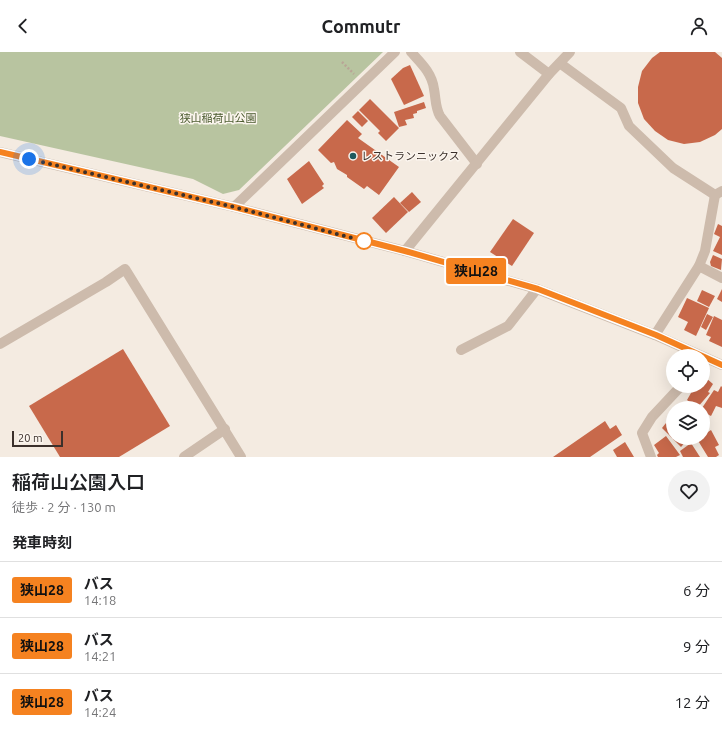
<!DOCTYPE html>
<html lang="ja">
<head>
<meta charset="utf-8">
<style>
  :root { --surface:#fff; --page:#f2f2f2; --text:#202124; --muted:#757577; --line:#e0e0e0 }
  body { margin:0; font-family:Ubuntu,"Noto Sans JP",sans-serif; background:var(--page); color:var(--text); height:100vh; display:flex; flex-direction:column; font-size:15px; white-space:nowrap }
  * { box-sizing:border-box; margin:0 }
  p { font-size:13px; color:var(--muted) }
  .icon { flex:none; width:22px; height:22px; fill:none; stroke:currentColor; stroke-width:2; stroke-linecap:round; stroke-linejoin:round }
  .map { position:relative; height:405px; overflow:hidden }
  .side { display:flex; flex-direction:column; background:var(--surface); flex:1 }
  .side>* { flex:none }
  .badge { padding:0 8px; border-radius:3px; font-size:14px; line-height:26px }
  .controls { position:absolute; left:666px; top:297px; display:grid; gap:8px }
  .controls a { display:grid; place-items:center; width:44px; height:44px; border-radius:50%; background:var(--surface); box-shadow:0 4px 16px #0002; font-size:20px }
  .scale { position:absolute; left:12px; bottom:10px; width:51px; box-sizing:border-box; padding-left:4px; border:2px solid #3b302b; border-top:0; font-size:11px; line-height:14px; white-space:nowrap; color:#3b302b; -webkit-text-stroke:3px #fbf5ee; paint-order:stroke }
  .you { position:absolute; width:20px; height:20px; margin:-10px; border:3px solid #fff; border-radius:50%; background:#1a73e8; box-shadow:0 0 0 6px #1a73e833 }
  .map>.badge { position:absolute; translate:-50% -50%; box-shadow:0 0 0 2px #fff }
  h2 { padding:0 12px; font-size:15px; line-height:36px }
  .round { display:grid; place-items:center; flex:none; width:42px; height:42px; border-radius:21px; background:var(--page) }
  .head { display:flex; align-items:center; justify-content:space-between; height:68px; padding:0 12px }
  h1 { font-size:19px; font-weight:600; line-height:30px }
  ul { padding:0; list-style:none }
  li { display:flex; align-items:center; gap:12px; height:56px; padding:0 12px; border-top:1px solid var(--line) }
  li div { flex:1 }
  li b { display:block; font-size:15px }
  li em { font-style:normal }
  li .badge { min-width:44px; font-weight:700; text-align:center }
  header { display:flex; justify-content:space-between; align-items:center; height:52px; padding:0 12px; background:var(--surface); font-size:18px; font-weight:600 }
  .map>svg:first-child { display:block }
  .green { fill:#b8c4a0 }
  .building { fill:#c8694b }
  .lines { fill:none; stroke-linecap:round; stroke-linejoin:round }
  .path { stroke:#b9a596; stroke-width:2.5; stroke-dasharray:2 2; stroke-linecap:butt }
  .minor { stroke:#cdbbac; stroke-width:10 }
  .line-casing { stroke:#fff; stroke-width:9 }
  .line { stroke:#f58220; stroke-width:6 }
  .walk { stroke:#3b302b; stroke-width:4; stroke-dasharray:0 7.2 }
  .poi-dot { fill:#1f5a5e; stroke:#fbf5ee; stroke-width:1.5 }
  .stop-dot { fill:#fff; stroke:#f58220; stroke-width:2 }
  .labels { text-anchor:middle; stroke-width:3; stroke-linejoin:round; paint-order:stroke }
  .park-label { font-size:11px; fill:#4a5a2e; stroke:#fbf5ee }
  .poi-label { font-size:11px; fill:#3b302b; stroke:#fbf5ee; text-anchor:start }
</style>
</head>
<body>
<header><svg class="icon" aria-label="back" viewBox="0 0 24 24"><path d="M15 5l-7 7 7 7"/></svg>Commutr<svg class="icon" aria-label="person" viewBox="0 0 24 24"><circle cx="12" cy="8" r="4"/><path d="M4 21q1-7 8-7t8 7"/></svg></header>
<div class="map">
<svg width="722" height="405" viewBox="0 0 722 405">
  <rect width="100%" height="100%" fill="#f4ebe1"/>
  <polygon class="green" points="0,0 383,0 239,138 223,142 193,127 0,84"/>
  <g class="building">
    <polygon points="660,0 715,0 722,6 722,77 715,83 700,90 684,92 668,88 655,79 644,67 638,51 638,35 642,19 652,6"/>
    <polygon points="410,13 424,44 404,53 391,27 403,16"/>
    <polygon points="370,47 399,76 386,89 378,81 380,79 359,58"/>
    <polygon points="424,50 426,56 417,59 417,61 413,62 414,66 405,68 407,73 399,75 394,60"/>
    <polygon points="358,59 368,69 362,75 352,65"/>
    <polygon points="347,68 362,82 358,86 399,115 379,143 367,134 364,137 347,125 347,123 337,117 334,110 331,111 318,98"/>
    <polygon points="309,109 324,132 322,134 324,136 302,152 287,127"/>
    <polygon points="412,140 421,150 409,160 400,151"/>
    <polygon points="394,145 408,160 386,181 372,166"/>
    <polygon points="513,167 534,181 512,214 490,200"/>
    <polygon points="718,172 722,174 722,203 713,199 720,185 714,182"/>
    <polygon points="713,203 722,207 721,218 711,214 710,210"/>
    <polygon points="722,237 722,250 717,247"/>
    <polygon points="702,238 715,244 709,255 697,249"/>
    <polygon points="687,246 709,256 696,284 684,278 688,270 678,265"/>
    <polygon points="707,262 713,265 706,278 701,275"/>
    <polygon points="714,264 722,268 722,295 709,289 711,285 706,283"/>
    <polygon points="123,297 170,374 119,405 60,405 29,354"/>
    <polygon points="706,326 713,332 708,340 710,341 697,356 687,348 695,334 703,334 703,327"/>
    <polygon points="721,334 722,335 722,356 716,354 711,364 703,360 702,356 714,338 718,340"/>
    <polygon points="670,366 673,369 673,386 689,386 681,395 662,376"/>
    <polygon points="605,369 610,377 616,373 622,383 590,405 553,405"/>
    <polygon points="711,378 719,393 715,395 719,403 716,405 708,405 697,387 703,386 703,383"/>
    <polygon points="666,384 680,403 676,405 658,405 657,403 659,401 654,393"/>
    <polygon points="625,390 634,405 617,405 613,398"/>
    <polygon points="691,391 700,405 683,405 680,399"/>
  </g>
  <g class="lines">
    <polyline class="path" points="342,10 354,22"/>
    <g class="minor">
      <path d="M411,0c10,11 21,21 23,37 2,10 1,18 6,27l37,48"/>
      <polyline points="520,0 549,22"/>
      <polyline points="561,12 621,56 629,74 673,116 715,143 722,139"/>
      <polyline points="0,100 234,155 405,199 537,237 655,283 722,313"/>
      <polyline points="234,155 395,0"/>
      <polyline points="405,199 549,22 570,0"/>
      <polyline points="699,214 722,226"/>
      <polyline points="655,283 699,214 705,199 715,143"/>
      <polyline points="0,292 106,230 125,217 241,405"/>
      <polyline points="461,298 508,274 537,237"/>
      <polyline points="184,405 225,377"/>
      <polyline points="651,405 642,381 652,365 681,334"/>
    </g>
  </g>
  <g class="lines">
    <defs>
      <polyline id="line" points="0,100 234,155 405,199 538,237 656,283 722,313"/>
    </defs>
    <use href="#line" class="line-casing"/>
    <use href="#line" class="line"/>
    <polyline class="walk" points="29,107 234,155 364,189"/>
  </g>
  <circle class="poi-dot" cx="353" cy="104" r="4"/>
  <circle class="stop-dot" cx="364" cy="189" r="8"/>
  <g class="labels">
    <g class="park-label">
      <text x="218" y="70">狭山稲荷山公園</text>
    </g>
    <g class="poi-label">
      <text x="361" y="108">レストランニックス</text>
    </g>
  </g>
</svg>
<div class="controls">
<a><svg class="icon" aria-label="locate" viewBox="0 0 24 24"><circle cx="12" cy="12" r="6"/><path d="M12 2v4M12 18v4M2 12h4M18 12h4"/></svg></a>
<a><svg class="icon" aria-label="layers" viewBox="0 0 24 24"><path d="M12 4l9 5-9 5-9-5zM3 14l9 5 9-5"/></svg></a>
</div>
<div class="scale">20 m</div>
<div class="you" style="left:29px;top:107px"></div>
<b class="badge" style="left:476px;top:219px;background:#f58220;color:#111">狭山28</b>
</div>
<section class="side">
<div class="head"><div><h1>稲荷山公園入口</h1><p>徒歩 · 2 分 · 130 m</p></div><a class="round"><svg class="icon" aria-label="heart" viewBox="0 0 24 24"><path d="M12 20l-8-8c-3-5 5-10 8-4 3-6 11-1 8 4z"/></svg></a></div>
<h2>発車時刻</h2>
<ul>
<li><span class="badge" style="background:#f58220;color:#111">狭山28</span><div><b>バス</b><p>14:18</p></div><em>6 分</em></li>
<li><span class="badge" style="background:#f58220;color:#111">狭山28</span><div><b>バス</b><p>14:21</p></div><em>9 分</em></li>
<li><span class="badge" style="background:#f58220;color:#111">狭山28</span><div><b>バス</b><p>14:24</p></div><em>12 分</em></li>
</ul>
</section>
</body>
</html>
